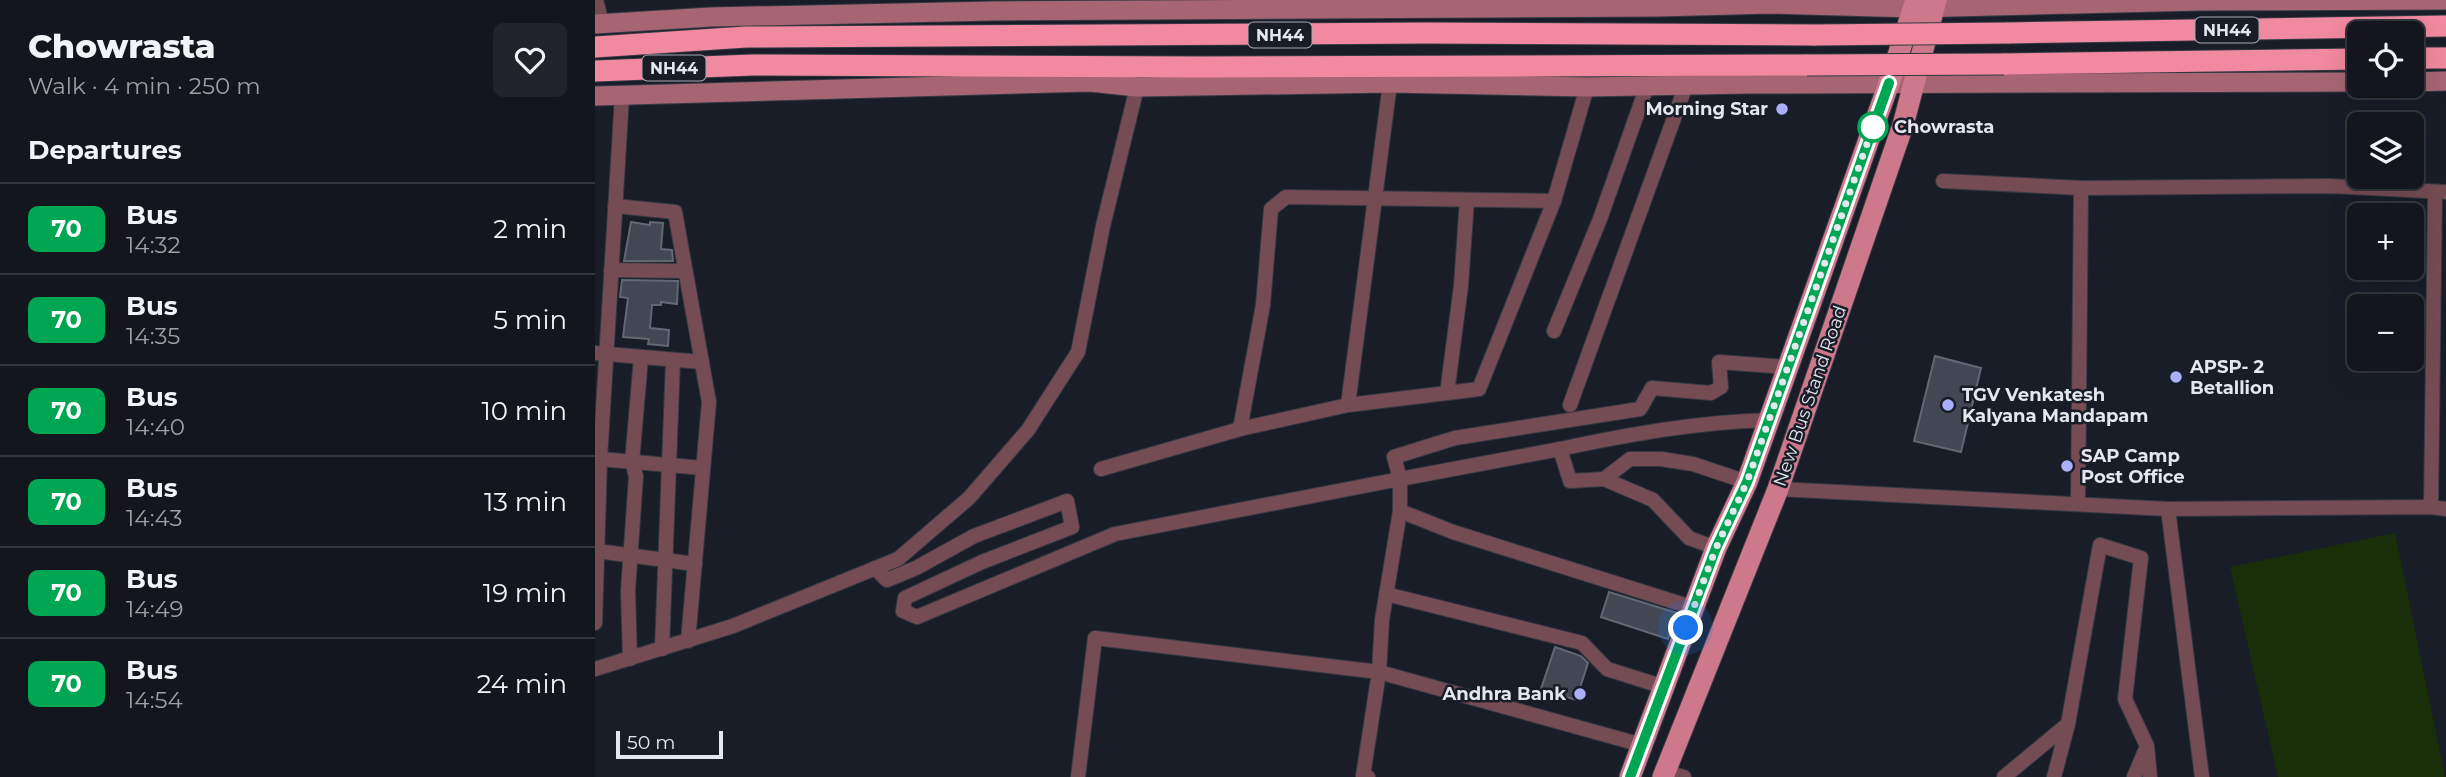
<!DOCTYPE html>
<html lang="en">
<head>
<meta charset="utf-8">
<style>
  :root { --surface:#13161d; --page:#20232a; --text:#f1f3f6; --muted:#9d9fa4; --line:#32353b }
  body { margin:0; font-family:Montserrat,sans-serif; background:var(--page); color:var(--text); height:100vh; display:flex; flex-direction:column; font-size:26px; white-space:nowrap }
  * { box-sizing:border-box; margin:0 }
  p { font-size:23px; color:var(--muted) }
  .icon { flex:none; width:38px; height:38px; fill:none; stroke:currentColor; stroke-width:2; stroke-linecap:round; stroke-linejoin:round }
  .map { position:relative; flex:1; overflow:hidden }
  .details { display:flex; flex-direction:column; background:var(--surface); width:595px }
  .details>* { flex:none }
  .badge { padding:0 14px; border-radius:10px; font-size:24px; line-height:46px }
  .controls { position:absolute; left:1752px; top:21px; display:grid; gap:14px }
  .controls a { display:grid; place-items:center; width:77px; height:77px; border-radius:10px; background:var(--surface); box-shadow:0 7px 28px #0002,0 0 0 2px var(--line); font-size:35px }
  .scale { position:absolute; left:21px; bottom:18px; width:107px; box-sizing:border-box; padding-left:7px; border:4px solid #e4e7ee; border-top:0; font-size:19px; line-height:24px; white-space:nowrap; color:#e4e7ee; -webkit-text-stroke:5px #191d27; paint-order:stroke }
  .you { position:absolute; width:35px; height:35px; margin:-18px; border:5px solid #fff; border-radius:50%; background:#1a73e8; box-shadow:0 0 0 10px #1a73e833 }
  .map>.badge { position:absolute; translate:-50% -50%; box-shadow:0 0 0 4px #fff }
  h2 { padding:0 28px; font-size:26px; line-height:63px }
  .round { display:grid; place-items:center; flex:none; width:74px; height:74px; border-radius:10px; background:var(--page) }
  .head { display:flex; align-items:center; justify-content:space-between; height:119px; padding:0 28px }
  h1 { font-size:33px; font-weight:800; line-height:52px }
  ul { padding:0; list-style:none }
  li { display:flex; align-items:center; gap:21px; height:91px; padding:0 28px; border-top:2px solid var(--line) }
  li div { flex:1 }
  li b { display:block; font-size:26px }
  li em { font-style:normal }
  li .badge { min-width:77px; font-weight:700; text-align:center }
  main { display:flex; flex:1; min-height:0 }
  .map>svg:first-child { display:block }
  .green { fill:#182f09 }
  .building { fill:#424753; stroke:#626774; stroke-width:2 }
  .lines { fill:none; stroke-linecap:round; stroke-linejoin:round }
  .street-casing { stroke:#353943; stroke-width:16 }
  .secondary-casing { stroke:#353943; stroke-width:21 }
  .primary-casing { stroke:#353943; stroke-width:23 }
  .highway-casing { stroke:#353943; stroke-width:23 }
  .street { stroke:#754c54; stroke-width:14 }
  .secondary { stroke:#a76573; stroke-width:19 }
  .primary { stroke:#ce788b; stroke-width:21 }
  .highway { stroke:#f189a0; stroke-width:21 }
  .highway-bridge-casing { stroke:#353943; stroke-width:23; stroke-linecap:butt }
  .highway-bridge { stroke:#f189a0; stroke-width:21 }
  .line-casing { stroke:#fff; stroke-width:16 }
  .line { stroke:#00a651; stroke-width:10 }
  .walk { stroke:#e4e7ee; stroke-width:7; stroke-dasharray:0 12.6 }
  .poi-dot { fill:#aab0fb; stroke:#191d27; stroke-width:2.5 }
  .stop-dot { fill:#fff; stroke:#00a651; stroke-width:3.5 }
  .labels { text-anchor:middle; stroke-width:5; stroke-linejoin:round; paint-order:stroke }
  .shield { fill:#191d27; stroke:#a7aab2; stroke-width:2 }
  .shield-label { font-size:16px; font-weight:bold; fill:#e4e7ee }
  .poi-label { font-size:18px; font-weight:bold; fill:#e4e7ee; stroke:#191d27; text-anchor:start }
  .stop-label { font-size:18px; font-weight:bold; fill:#e4e7ee; stroke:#191d27; text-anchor:start }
  .street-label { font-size:18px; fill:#e4e7ee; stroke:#191d27 }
</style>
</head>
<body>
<main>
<section class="details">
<div class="head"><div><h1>Chowrasta</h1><p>Walk · 4 min · 250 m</p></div><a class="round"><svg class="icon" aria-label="heart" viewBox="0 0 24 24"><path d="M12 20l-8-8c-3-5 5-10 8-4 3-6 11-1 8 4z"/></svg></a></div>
<h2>Departures</h2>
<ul>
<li><span class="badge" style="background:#00a651;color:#fff">70</span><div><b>Bus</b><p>14:32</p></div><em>2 min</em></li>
<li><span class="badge" style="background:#00a651;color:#fff">70</span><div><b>Bus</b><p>14:35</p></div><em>5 min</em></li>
<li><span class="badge" style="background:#00a651;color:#fff">70</span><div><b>Bus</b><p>14:40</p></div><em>10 min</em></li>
<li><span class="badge" style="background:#00a651;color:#fff">70</span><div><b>Bus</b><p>14:43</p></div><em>13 min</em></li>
<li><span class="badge" style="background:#00a651;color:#fff">70</span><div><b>Bus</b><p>14:49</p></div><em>19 min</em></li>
<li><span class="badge" style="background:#00a651;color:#fff">70</span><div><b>Bus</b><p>14:54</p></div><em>24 min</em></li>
</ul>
</section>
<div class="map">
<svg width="1851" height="777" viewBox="0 0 1851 777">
  <rect width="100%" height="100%" fill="#191d27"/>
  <polygon class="green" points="1800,533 1850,777 1683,777 1635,567"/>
  <g class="building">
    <polygon points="36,222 55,225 55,222 68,223 66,249 77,250 78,261 29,261"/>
    <polygon points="27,280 83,281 82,304 66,302 66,305 57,305 55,328 74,330 73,346 53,344 54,339 28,337 33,298 25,297"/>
    <polygon points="1340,356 1386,368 1366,452 1319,441"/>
    <polygon points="1014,592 1082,613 1073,639 1006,617"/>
    <polygon points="960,647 986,656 993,663 981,700 946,689"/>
  </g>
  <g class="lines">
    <defs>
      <g id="street">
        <polyline points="1,0 7,23"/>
        <polyline points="1348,181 1486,188 1735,186 1851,192"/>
        <polyline points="872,200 866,286 852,393 884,389 959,201"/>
        <polyline points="20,206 80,212 114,402 93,641"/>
        <polyline points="16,270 90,271"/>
        <polyline points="959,331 1005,219 1052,86"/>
        <polyline points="0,353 107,362"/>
        <polyline points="753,405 795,83"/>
        <polyline points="975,405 1091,85"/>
        <polyline points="645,429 753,405 852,393"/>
        <polyline points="965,449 805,479 799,457 860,438 1045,409 1057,388 1116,393 1126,387 1124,362 1193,367"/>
        <polyline points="5,459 108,468"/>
        <polyline points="506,469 645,429 668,305 676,209 691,197 959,201 992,87"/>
        <polyline points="1009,479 1035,459 1066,459 1098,464 1152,482"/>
        <polyline points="1183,489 1573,509 1607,777"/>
        <polyline points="1483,504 1486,188"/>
        <polyline points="1836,507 1840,192"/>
        <polyline points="1573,509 1836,507 1851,509"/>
        <path d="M1121,548l-27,-10 -36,-38 -49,-21 -34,2 -10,-32c70,-15 138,-27 210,-29"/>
        <polyline points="2,551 100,564"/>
        <polyline points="280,568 292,580 321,568 379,536 472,501 477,527 387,562 310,598 308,611 322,617 520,534 805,479 805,511"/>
        <polyline points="791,594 987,643 1012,669 1069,687"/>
        <polyline points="0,623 5,459 27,96"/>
        <polyline points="67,649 78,360"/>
        <polyline points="35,659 33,591 41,476 37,462 46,358"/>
        <polyline points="0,669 138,626 303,559 374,498 433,430 483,352 508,226 542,87"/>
        <polyline points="1047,745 784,672 787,620 805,511 858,532 1099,608"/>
        <polyline points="1070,772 1089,777"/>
        <polyline points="483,777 500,638 784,672 768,776 773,777"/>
        <polyline points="1409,777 1473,724 1505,545 1546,558 1530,699 1552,746 1555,777"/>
        <polyline points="1459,777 1473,724"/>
        <polyline points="1539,777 1550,751"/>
      </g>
      <g id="secondary">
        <polyline points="0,24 116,17 398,11 1063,7 1176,4 1318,8 1605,1 1851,0"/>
        <polyline points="1816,82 1851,81"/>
        <polyline points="0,96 495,82 542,87 795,83 992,87 1152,84 1764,82"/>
      </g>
      <g id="primary">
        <polyline points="1035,777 1121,548 1152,482 1294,83 1321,0"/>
        <polyline points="1068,777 1183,489 1308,125 1341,0"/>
      </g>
      <g id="highway">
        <polyline points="1412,33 1851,26"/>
        <polyline points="0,47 151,37 831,33 1220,35"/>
        <polyline points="1816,58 1851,58"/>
        <polyline points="1409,64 1764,59"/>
        <polyline points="0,71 158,65 606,67 1212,65"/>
      </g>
    </defs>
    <use href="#street" class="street-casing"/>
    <use href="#secondary" class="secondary-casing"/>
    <use href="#primary" class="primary-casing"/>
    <use href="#highway" class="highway-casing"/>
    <use href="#street" class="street"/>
    <use href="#secondary" class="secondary"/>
    <use href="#primary" class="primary"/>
    <use href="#highway" class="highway"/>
    <defs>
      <g id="highway-bridge">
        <polyline points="1220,35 1412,33"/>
        <polyline points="1212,65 1409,64"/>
      </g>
    </defs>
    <use href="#highway-bridge" class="highway-bridge-casing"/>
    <use href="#highway-bridge" class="highway-bridge"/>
  </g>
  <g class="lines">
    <defs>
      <polyline id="line" points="1035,777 1121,548 1152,482 1294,83"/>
    </defs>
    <use href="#line" class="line-casing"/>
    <use href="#line" class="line"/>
    <polyline class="walk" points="1091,628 1121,548 1152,482 1278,127"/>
  </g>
  <g class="poi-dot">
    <circle cx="1187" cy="109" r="7"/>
    <circle cx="1581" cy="377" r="7"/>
    <circle cx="1353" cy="405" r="7"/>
    <circle cx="1472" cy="466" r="7"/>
    <circle cx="985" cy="694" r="7"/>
  </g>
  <circle class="stop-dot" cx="1278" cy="127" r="14"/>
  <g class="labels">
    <g class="shield">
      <rect x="1600.5" y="17.5" width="63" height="25" rx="5"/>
      <rect x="653.5" y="22.5" width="63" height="25" rx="5"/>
      <rect x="47.5" y="55.5" width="63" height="25" rx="5"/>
    </g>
    <g class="shield-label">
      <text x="1632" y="36">NH44</text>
      <text x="685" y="41">NH44</text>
      <text x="79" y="74">NH44</text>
    </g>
    <g class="poi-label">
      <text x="1173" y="115" text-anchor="end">Morning Star</text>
      <text x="1595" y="373">APSP- 2<tspan x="1595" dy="21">Betallion</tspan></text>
      <text x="1367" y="401">TGV Venkatesh<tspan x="1367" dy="21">Kalyana Mandapam</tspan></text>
      <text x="1486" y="462">SAP Camp<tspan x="1486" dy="21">Post Office</tspan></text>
      <text x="971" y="700" text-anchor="end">Andhra Bank</text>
    </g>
    <g class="stop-label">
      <text x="1299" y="133">Chowrasta</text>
    </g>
    <g class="street-label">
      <text transform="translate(1215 396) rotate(-71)" y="6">New Bus Stand Road</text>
    </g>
  </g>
</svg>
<div class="controls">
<a><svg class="icon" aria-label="locate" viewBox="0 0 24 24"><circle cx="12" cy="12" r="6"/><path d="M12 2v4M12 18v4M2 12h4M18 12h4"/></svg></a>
<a><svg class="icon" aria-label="layers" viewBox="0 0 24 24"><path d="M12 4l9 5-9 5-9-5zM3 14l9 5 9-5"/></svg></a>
<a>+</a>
<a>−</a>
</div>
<div class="scale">50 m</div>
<div class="you" style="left:1091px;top:628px"></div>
</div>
</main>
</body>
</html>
